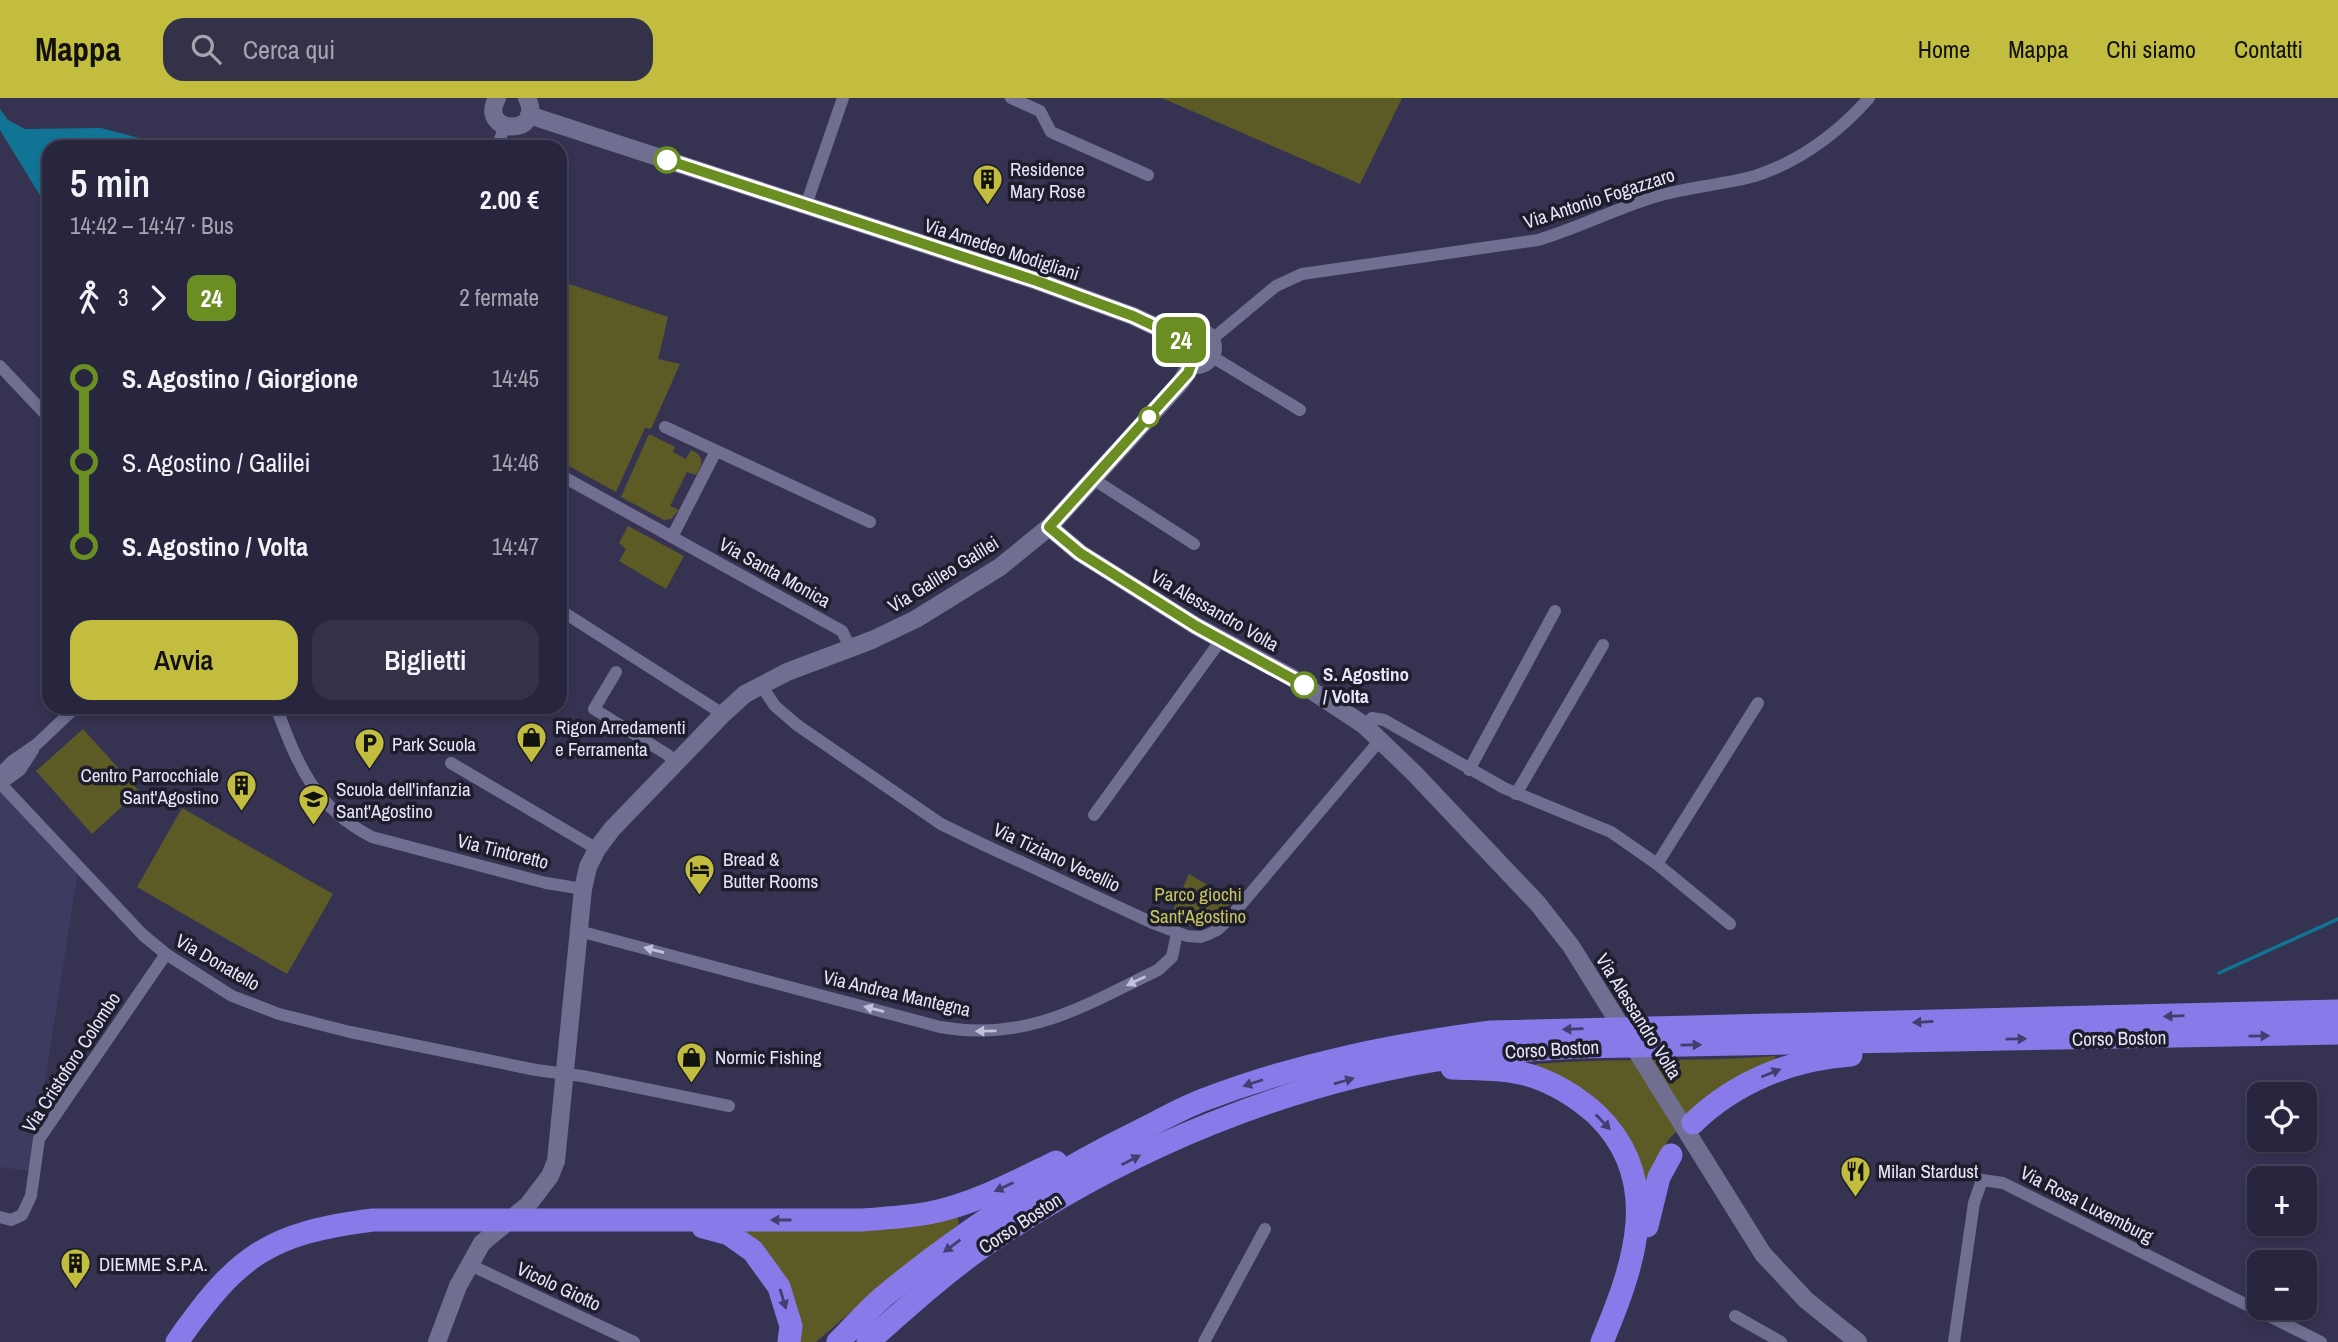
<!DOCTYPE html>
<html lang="it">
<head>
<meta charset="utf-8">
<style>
  :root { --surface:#28263e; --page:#343249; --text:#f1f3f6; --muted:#a5a5b0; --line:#444358; --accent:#c2bd3f }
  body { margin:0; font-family:"Archivo Narrow",sans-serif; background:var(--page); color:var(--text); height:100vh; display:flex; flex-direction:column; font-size:26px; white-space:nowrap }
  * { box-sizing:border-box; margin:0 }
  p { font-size:23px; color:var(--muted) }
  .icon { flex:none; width:38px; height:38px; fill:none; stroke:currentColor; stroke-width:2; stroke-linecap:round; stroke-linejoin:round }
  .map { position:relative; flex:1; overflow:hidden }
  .details { position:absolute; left:42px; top:42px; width:525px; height:574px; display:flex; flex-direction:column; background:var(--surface); border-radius:21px; box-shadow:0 4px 10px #0003,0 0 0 2px var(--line) }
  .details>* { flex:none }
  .badge { padding:0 14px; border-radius:10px; font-size:24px; line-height:46px }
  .controls { position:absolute; left:2247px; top:984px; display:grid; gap:14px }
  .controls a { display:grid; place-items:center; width:70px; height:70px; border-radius:14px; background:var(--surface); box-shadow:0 4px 10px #0003,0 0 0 2px var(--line); font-size:35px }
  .map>.badge { position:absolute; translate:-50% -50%; box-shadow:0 0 0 4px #fff }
  .legs { display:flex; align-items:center; gap:10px; height:77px; padding:0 28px; font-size:23px }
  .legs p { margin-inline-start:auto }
  .summary { display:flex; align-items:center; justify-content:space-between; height:119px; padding:0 28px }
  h1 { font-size:38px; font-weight:600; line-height:52px }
  .action { display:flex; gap:14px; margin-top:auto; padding:14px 28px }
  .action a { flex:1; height:80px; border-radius:21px; background:var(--accent); color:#111; font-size:28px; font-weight:600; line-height:80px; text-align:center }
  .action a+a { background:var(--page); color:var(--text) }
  ul { padding:0 28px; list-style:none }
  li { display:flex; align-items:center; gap:24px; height:84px; font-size:26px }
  li i { display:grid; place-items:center; width:10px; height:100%; margin:0 9px; background:currentColor }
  li i::after { content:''; width:18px; height:18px; margin:-9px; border:5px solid; border-radius:50%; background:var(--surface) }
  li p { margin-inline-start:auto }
  li:first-child i { background:linear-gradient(#0000 50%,currentColor 0) }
  li:last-child i { background:linear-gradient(currentColor 50%,#0000 0) }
  header { display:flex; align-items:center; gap:42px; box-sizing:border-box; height:98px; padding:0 35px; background:var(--accent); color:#111 }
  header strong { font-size:33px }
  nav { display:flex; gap:38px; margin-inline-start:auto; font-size:24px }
  .search { width:490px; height:63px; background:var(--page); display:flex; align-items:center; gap:18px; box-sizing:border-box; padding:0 24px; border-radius:21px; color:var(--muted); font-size:26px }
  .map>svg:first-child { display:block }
  .built { fill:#3e3b61 }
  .green { fill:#5c5a25 }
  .water { fill:#117494 }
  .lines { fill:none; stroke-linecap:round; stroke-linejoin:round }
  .stream { stroke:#117494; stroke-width:3.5 }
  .street { stroke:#706e91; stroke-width:12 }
  .secondary { stroke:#706e91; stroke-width:18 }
  .highway { stroke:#897ae9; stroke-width:23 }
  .oneway { fill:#c3c1da }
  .oneway2 { fill:#433e6e }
  .line-1-casing { stroke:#fff; stroke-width:16 }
  .line-1 { stroke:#6b8e23; stroke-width:10 }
  .stop-1-dot { fill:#fff; stroke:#6b8e23; stroke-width:3.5 }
  .labels { text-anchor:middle; stroke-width:7; stroke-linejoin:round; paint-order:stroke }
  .poi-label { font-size:19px; fill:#e6e5f9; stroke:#1e1d2b; text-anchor:start }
  .street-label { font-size:19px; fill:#e6e5f9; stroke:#1e1d2b }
  .stop-label { font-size:19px; font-weight:bold; fill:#e6e5f9; stroke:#1e1d2b; text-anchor:start }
  .park-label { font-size:19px; fill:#c7c45c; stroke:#1e1d2b }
</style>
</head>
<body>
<header>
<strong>Mappa</strong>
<div class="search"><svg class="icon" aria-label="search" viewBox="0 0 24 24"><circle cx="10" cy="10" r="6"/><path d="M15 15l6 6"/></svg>Cerca qui</div>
<nav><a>Home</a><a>Mappa</a><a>Chi siamo</a><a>Contatti</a></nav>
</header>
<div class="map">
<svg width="2338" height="1244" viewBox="0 0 2338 1244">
  <rect width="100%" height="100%" fill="#363352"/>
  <polygon class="built" points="0,679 79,766 31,1073 0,1069"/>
  <g class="green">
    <polygon points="1162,0 1402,0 1360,86"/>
    <polygon points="560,183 668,219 658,261 680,266 651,331 645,330 616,394 560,363"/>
    <path d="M649,336l26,13 -2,5 13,7 5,-9c14,6 12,14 5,25l-9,-3 -17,34 9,4 -8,9 -7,1 -43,-23z"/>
    <polygon points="628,428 684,458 666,491 619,463 626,451 619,445"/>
    <polygon points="83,631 139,693 92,736 36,673"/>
    <polygon points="182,710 333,796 287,876 137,789"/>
    <path d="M1189,776l44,26c-19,25 -33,33 -64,19z"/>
    <path d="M1775,958l1,8 -76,43 -32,33 -17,43h-11l-7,-25 -99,-87 2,-7c79,-7 160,-1 239,-8z"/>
    <polygon points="956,1113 959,1126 874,1194 816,1244 794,1244 754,1152 680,1121"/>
  </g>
  <polygon class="water" points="0,11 8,22 25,31 101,30 139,40 154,49 49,49 49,112 0,32"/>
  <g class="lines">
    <polyline class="stream" points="2219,875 2338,821"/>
    <g class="street">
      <polyline points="1011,0 1040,13 1051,34 1148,77"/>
      <polyline points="497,49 505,28"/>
      <polyline points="806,107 843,0"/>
      <path d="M1211,242l65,-54 26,-12 236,-34c40,-12 77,-31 116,-43 33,-10 68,-12 101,-21 46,-15 82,-42 114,-78"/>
      <polyline points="1211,258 1300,312"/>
      <polyline points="0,268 49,320"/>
      <polyline points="665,329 870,424"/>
      <polyline points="560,377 842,533 851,551"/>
      <polyline points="1093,381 1194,446"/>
      <polyline points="672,439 716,353"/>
      <polyline points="560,512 723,616"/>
      <polyline points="616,574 594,611 668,657 676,665"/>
      <polyline points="760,586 775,608 797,627 941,726 982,746 1155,826 1187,838 1201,839 1209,836 1217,832 1228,822 1380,642"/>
      <path d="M276,609c22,58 38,100 96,130l174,46 37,6"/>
      <polyline points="1364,627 1372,620 1384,622 1504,690 1611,734 1657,766 1730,826"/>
      <polyline points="451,665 597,751"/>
      <polyline points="1469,672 1555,513"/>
      <polyline points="0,676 11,664 37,646 76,609"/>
      <polyline points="0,685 143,837 166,856 232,898 279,916 350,934 536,972 582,978 729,1008"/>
      <polyline points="1,686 20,672 33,652"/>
      <polyline points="1516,696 1603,547"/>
      <polyline points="1094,717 1221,542"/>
      <polyline points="1657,766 1758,605"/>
      <path d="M579,833l361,96c88,15 141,-20 218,-57l14,-13 5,-24"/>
      <polyline points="0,1119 11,1122 22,1117 31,1098 39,1041 166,856"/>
      <polyline points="468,1166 634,1244"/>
      <polyline points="1735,1218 1781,1244"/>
      <polyline points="1204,1244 1265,1131"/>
      <polyline points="1954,1244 1974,1105 1982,1082 2003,1085 2321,1244"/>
    </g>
    <g class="secondary">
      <path d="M497,0c-20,37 49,39 30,0"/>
      <polyline points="529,17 1037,183 1133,218 1182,241"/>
      <circle cx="1196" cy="250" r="17"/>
      <polyline points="1049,429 1080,455 1196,528 1291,579 1364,627 1414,675 1538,806 1571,848 1763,1156 1806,1202 1858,1244"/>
      <polyline points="437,1244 458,1188 482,1145 528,1107 550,1078 556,1063 583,791 588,769 597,751 612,731 723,616 745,596 787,574 872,542 916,521 1000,469 1049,429 1181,284 1191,267"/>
    </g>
    <g class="highway">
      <path d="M1452,970c26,1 55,0 80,8 24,8 45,21 64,38 69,66 38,152 6,228"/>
      <path d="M1693,1025c42,-41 99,-64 158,-68"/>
      <polyline points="1647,1128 1659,1079 1671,1057"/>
      <polyline points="703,1129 729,1136 753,1153 779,1189 791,1228 789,1244"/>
      <path d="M177,1244c60,-86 91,-109 196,-122h490c22,-2 44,-3 66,-7 45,-9 86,-31 127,-51"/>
      <path d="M838,1244c15,-15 29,-31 45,-45 76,-63 169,-124 258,-167 20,-10 41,-22 62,-30 93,-36 190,-55 288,-68l847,-21"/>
      <path d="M868,1244c38,-34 81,-73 123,-101 138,-93 298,-160 464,-184 40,-6 81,-7 121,-10l762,-14"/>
    </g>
  </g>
  <defs><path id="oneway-solid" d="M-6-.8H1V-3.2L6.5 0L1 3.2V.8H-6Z" transform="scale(1.75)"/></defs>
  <g class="oneway">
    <use href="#oneway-solid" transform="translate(654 852) rotate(-165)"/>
    <use href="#oneway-solid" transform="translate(1136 883) rotate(154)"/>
    <use href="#oneway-solid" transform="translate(874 911) rotate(-165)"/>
    <use href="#oneway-solid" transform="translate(986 933) rotate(179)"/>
  </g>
  <g class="oneway2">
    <use href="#oneway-solid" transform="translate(2174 918) rotate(178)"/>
    <use href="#oneway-solid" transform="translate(1923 924) rotate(177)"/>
    <use href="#oneway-solid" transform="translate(1573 931) rotate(178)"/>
    <use href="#oneway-solid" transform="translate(2259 938) rotate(-1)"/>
    <use href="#oneway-solid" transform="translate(2016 941) rotate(-1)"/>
    <use href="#oneway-solid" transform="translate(1691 947) rotate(-1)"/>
    <use href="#oneway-solid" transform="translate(1771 975) rotate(-22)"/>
    <use href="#oneway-solid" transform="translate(1344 983) rotate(-16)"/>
    <use href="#oneway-solid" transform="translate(1253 985) rotate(162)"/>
    <use href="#oneway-solid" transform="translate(1603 1024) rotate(46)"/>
    <use href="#oneway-solid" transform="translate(1131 1062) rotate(-27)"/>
    <use href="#oneway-solid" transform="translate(1004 1089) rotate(155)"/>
    <use href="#oneway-solid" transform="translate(781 1122) rotate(-180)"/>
    <use href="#oneway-solid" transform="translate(952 1148) rotate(143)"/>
    <use href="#oneway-solid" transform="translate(783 1201) rotate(73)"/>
  </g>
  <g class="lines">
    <defs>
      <path id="line-1" d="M667,62l370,121 96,35 49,23c-3,12 -1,18 9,26l-3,8 -139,154 31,26 116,73 108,59"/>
    </defs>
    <use href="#line-1" class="line-1-casing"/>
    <use href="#line-1" class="line-1"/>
  </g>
  <defs>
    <symbol id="building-pin" viewBox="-11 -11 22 30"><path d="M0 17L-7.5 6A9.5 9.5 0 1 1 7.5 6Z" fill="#c2bd3f" stroke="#1e1d2b"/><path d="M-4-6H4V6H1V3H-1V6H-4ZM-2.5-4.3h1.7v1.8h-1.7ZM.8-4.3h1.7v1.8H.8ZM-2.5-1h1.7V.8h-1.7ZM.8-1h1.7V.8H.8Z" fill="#111"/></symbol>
    <symbol id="shop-pin" viewBox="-11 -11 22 30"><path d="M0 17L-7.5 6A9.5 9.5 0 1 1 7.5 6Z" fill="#c2bd3f" stroke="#1e1d2b"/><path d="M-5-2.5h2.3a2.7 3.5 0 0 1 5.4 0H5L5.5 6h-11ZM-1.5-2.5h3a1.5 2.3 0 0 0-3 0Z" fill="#111"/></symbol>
    <symbol id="parking-pin" viewBox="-11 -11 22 30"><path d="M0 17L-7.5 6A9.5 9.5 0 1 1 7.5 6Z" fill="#c2bd3f" stroke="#1e1d2b"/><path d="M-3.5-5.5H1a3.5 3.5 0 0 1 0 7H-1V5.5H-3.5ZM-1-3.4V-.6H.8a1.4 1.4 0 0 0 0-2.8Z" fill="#111"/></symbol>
    <symbol id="school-pin" viewBox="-11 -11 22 30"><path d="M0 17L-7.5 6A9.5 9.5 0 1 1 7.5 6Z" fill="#c2bd3f" stroke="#1e1d2b"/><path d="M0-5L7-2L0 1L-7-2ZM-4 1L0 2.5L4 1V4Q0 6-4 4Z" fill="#111"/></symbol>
    <symbol id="hotel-pin" viewBox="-11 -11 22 30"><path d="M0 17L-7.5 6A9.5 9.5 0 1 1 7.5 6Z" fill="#c2bd3f" stroke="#1e1d2b"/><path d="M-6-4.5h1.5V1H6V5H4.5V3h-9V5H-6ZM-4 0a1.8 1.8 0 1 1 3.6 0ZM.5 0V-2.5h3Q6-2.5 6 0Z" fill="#111"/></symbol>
    <symbol id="restaurant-pin" viewBox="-11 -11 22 30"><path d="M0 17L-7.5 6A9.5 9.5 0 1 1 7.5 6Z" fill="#c2bd3f" stroke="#1e1d2b"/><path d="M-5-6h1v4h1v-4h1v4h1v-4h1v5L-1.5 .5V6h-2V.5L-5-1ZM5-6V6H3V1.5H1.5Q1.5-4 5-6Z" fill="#111"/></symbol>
  </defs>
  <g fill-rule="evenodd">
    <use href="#building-pin" x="970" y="64" width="35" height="47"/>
    <use href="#shop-pin" x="514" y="622" width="35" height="47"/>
    <use href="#parking-pin" x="352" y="628" width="35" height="47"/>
    <use href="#building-pin" x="224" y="670" width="35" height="47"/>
    <use href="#school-pin" x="296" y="684" width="35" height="47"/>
    <use href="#hotel-pin" x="682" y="754" width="35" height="47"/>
    <use href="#shop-pin" x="674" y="942" width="35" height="47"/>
    <use href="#restaurant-pin" x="1838" y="1056" width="35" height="47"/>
    <use href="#building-pin" x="58" y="1148" width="35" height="47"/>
  </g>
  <g class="stop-1-dot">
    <circle cx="667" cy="62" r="12"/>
    <circle cx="1149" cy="319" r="9"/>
    <circle cx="1304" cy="587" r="12"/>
  </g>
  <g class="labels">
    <g class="poi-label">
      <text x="1010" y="78">Residence<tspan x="1010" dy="22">Mary Rose</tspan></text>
      <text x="555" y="636">Rigon Arredamenti<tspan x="555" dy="22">e Ferramenta</tspan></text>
      <text x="392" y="653">Park Scuola</text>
      <text x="219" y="684" text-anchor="end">Centro Parrocchiale<tspan x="219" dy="22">Sant'Agostino</tspan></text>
      <text x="336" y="698">Scuola dell'infanzia<tspan x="336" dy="22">Sant'Agostino</tspan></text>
      <text x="723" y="768">Bread &amp;<tspan x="723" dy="22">Butter Rooms</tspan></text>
      <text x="715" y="966">Normic Fishing</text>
      <text x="1878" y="1080">Milan Stardust</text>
      <text x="99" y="1173">DIEMME S.P.A.</text>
    </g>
    <g class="street-label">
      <text transform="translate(1599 100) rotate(-18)" y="7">Via Antonio Fogazzaro</text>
      <text transform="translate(1002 151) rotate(18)" y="7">Via Amedeo Modigliani</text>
      <text transform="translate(775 474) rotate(29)" y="7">Via Santa Monica</text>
      <text transform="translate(943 476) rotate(-32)" y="7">Via Galileo Galilei</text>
      <text transform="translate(1215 512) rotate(30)" y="7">Via Alessandro Volta</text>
      <text transform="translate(503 753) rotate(14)" y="7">Via Tintoretto</text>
      <text transform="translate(1057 759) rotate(25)" y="7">Via Tiziano Vecellio</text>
      <text transform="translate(218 864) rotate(30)" y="7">Via Donatello</text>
      <text transform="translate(897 895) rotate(13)" y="7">Via Andrea Mantegna</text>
      <text transform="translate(1639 918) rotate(58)" y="7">Via Alessandro Volta</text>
      <text transform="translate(2119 940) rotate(-1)" y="7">Corso Boston</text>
      <text transform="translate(1552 951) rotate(-3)" y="7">Corso Boston</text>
      <text transform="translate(71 964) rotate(-57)" y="7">Via Cristoforo Colombo</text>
      <text transform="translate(2087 1106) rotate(27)" y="7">Via Rosa Luxemburg</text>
      <text transform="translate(1020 1125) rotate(-33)" y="7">Corso Boston</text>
      <text transform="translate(559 1188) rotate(25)" y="7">Vicolo Giotto</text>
    </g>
    <g class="stop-label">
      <text x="1323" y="583">S. Agostino<tspan x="1323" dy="22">/ Volta</tspan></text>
    </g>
    <g class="park-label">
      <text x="1198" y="803">Parco giochi<tspan x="1198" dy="22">Sant'Agostino</tspan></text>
    </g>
  </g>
</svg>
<div class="controls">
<a><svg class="icon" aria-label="locate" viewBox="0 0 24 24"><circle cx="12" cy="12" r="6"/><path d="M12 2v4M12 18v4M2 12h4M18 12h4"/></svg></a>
<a>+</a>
<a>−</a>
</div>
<b class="badge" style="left:1181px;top:242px;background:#6b8e23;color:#fff">24</b>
<section class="details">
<div class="summary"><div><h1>5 min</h1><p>14:42 – 14:47 · Bus</p></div><b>2.00 €</b></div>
<div class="legs"><svg class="icon" aria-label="walk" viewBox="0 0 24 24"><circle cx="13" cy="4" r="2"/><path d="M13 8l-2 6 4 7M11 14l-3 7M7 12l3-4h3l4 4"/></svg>3<svg class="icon" aria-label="forward" viewBox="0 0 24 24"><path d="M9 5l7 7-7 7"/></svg><b class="badge" style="background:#6b8e23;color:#fff">24</b><p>2 fermate</p></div>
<ul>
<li><i style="color:#6b8e23"></i><b>S. Agostino / Giorgione</b><p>14:45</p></li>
<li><i style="color:#6b8e23"></i><span>S. Agostino / Galilei</span><p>14:46</p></li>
<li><i style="color:#6b8e23"></i><b>S. Agostino / Volta</b><p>14:47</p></li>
</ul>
<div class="action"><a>Avvia</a><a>Biglietti</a></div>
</section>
</div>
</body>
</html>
